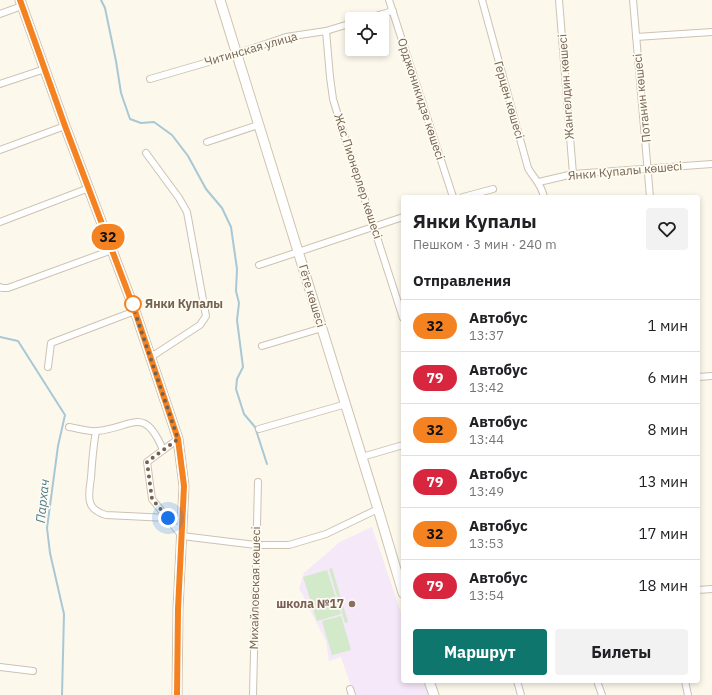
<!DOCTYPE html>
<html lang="ru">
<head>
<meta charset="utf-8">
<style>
  :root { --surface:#fff; --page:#f2f2f2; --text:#202124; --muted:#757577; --line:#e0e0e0; --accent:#0f766e }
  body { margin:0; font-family:"IBM Plex Sans",sans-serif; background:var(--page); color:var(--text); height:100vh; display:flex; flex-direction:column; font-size:15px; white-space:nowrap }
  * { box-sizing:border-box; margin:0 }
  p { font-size:13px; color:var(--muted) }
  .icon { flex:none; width:22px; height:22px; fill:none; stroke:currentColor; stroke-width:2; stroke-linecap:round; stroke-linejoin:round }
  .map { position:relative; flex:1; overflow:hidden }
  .side { position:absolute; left:401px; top:195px; width:299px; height:488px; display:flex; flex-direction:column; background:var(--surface); border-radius:4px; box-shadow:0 2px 6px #0003 }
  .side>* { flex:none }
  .badge { padding:0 8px; border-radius:13px; font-size:14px; line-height:26px }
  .controls { position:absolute; left:345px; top:12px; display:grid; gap:8px }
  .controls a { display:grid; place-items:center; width:44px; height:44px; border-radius:4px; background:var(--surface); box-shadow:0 2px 6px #0003; font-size:20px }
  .you { position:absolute; width:20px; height:20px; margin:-10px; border:3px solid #fff; border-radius:50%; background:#1a73e8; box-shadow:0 0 0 6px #1a73e833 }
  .map>.badge { position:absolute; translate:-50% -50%; box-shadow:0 0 0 2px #fff }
  h2 { padding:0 12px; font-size:15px; line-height:36px }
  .round { display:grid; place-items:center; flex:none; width:42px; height:42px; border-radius:4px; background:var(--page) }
  .overview { display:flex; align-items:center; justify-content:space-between; height:68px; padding:0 12px }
  h1 { font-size:19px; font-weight:700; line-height:30px }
  .button { display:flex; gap:8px; margin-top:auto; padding:8px 12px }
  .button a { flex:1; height:46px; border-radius:4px; background:var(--accent); color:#fff; font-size:16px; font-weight:700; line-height:46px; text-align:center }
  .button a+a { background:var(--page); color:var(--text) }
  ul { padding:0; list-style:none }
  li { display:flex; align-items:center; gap:12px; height:52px; padding:0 12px; border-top:1px solid var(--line) }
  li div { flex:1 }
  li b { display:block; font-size:15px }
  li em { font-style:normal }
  li .badge { min-width:44px; font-weight:700; text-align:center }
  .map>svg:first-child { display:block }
  .education { fill:#f5e8f8 }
  .green { fill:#d2e9ca }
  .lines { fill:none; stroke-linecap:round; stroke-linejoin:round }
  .stream { stroke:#a8c8d6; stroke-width:2 }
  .street-casing { stroke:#cec2b1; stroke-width:8 }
  .secondary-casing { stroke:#d0c3af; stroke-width:11 }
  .street { stroke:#fff; stroke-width:6 }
  .secondary { stroke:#fff; stroke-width:9 }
  .line-casing { stroke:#fff; stroke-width:9 }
  .line { stroke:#f58220; stroke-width:6 }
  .walk { stroke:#76634f; stroke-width:4; stroke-dasharray:0 7.2 }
  .stop-dot { fill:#fff; stroke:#f58220; stroke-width:2 }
  .education-dot { fill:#8d6e63; stroke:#fefbf2; stroke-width:1.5 }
  .labels { text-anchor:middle; stroke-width:3.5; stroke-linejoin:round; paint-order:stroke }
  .street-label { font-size:12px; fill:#76634f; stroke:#fefbf2 }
  .stop-label { font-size:12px; font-weight:bold; fill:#76634f; stroke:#fefbf2; text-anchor:start }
  .education-label { font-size:12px; font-weight:bold; fill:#785e54; stroke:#fefbf2; text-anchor:end }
  .water-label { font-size:13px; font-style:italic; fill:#4d7a8e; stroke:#fefbf2 }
</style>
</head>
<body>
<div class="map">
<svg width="712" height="695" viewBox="0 0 712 695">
  <rect width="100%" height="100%" fill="#fcf8ec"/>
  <polygon class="education" points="372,527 403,619 403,681 424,681 428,695 354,695 341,657 329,661 326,641 299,588 304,573 340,542"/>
  <g class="green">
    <polygon points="332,568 348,622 345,623 329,569"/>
    <polygon points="327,570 341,614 317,621 303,577"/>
    <polygon points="341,616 351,650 332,655 322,621"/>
  </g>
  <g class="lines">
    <g class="stream">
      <polyline points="101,0 105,8 116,61 121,93 130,119 141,123 154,122 172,135 188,156 206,189 222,208 231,227 237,269 236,291 239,303 237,320 243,367 237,379 236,389 244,414 255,427 267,464"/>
      <polyline points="0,337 18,341 65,415 58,446 47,528 50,553 64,614 62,695"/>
    </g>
    <defs>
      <g id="street">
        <polyline points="389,0 453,197"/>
        <path d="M482,0l46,168c6,11 13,15 16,29"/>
        <polyline points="559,0 573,174"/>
        <polyline points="633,0 650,197"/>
        <polyline points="0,14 22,6"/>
        <polyline points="365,19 393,11"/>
        <polyline points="326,31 330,77 333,99 343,132 403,318"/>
        <polyline points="636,37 712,32"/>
        <polyline points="150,79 236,54 286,37 326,31 352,23"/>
        <polyline points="0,84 45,69"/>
        <polyline points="207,142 258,125"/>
        <polyline points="0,150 65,126"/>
        <polyline points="146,153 179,198 187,212 206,316 200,325 151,357"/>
        <polyline points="539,182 573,174 712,164"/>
        <polyline points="463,197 493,189"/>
        <polyline points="0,222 89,188"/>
        <polyline points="259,265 403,217"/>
        <polyline points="0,287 2,288 8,288 112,250"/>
        <polyline points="262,346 322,328"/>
        <polyline points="48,367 51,343 135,311"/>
        <polyline points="698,377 712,376"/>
        <path d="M69,427c8,1 19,5 28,4 35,-3 47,-27 66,19"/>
        <polyline points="259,429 346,404"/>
        <path d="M96,431c-3,16 -4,31 -5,47 -1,7 -3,17 -1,24 2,8 9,11 16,13l62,3"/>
        <polyline points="178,439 147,462 152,499 182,536 256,545 289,545 326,534 378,509"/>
        <polyline points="362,457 403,445"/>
        <polyline points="698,590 712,589"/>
        <polyline points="0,667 33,671"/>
        <polyline points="517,681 521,695"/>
        <polyline points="597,681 602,695"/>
        <polyline points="685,681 688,695"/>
        <polyline points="350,689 352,695"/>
        <polyline points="253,695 258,482"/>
      </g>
      <g id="secondary">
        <polyline points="20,0 65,126 135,311 178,439 184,486 178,609 177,695"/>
        <polyline points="220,0 378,509 403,593"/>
        <polyline points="429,681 434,695"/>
      </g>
    </defs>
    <use href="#street" class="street-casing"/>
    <use href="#secondary" class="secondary-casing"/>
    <use href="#street" class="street"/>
    <use href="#secondary" class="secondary"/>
  </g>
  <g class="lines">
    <defs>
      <polyline id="line" points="20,0 65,126 135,311 178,439 184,486 178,609 177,695"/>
    </defs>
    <use href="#line" class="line-casing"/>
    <use href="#line" class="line"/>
    <polyline class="walk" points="133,304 130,298 178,439 147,462 152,499 168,518"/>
  </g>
  <circle class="stop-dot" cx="133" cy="304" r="8"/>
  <circle class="education-dot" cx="352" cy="604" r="4"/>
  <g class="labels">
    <g class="street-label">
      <text transform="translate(251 49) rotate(-16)" y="4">Читинская улица</text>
      <text transform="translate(566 87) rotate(-94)" y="4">Жангелдин көшесі</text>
      <text transform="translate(642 98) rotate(-96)" y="4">Потанин көшесі</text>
      <text transform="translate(421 99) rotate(72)" y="4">Орджоникидзе көшесі</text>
      <text transform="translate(509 100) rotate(74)" y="4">Герцен көшесі</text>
      <text transform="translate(625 171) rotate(-5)" y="4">Янки Купалы көшесі</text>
      <text transform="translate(358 176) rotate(72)" y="4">Жас Пионерлер көшесі</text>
      <text transform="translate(312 296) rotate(73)" y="4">Гёте көшесі</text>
      <text transform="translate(255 588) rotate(-89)" y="4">Михайловская көшесі</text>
    </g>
    <g class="stop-label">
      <text x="145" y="308">Янки Купалы</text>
    </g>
    <g class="education-label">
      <text x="344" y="608">школа №17</text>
    </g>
    <g class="water-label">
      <text transform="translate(42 501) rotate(-84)" y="5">Пархач</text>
    </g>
  </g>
</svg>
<div class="controls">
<a><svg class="icon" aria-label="locate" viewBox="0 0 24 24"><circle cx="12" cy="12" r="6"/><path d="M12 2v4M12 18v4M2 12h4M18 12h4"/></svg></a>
</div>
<div class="you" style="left:168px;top:518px"></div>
<b class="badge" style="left:108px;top:237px;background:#f58220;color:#111">32</b>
<section class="side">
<div class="overview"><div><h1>Янки Купалы</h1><p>Пешком · 3 мин · 240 m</p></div><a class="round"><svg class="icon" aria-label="heart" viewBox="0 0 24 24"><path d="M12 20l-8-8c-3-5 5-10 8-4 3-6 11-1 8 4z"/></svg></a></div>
<h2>Отправления</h2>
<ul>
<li><span class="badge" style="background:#f58220;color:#111">32</span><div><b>Автобус</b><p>13:37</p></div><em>1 мин</em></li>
<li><span class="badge" style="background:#d7263d;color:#fff">79</span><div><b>Автобус</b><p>13:42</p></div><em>6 мин</em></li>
<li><span class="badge" style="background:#f58220;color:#111">32</span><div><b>Автобус</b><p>13:44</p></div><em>8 мин</em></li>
<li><span class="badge" style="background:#d7263d;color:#fff">79</span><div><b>Автобус</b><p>13:49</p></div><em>13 мин</em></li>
<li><span class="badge" style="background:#f58220;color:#111">32</span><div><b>Автобус</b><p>13:53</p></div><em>17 мин</em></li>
<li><span class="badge" style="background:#d7263d;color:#fff">79</span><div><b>Автобус</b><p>13:54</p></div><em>18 мин</em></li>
</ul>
<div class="button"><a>Маршрут</a><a>Билеты</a></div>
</section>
</div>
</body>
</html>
